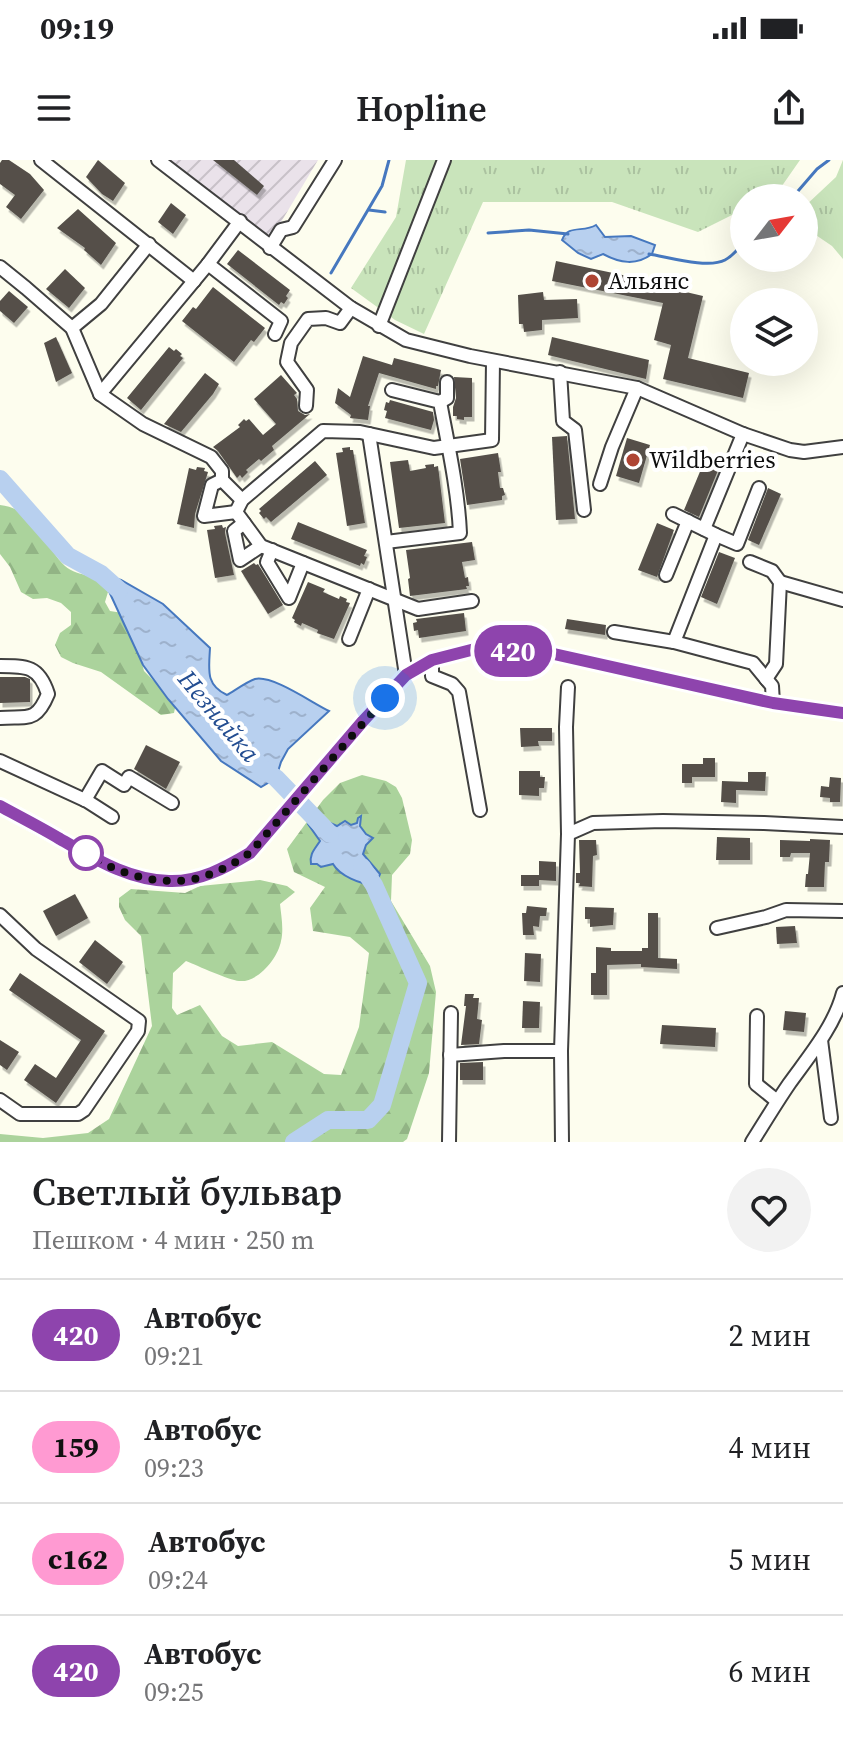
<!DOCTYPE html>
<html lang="ru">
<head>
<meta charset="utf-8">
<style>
  :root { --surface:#fff; --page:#f2f2f2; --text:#202124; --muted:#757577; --line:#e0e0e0 }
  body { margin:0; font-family:"Source Serif 4",serif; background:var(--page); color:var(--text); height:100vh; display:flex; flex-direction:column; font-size:30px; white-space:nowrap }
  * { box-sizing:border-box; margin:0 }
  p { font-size:26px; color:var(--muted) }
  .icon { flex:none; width:44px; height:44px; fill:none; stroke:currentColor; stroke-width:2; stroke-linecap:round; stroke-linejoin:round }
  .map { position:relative; height:982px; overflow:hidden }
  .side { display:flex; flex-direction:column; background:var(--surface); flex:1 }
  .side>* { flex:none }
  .badge { padding:0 16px; border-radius:26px; font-size:28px; line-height:52px }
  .needle { width:52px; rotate:59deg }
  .tools { position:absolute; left:730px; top:24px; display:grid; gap:16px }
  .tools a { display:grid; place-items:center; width:88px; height:88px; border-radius:50%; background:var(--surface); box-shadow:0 8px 32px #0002; font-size:40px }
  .you { position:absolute; width:40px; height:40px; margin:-20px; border:6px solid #fff; border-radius:50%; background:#1a73e8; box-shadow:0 0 0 12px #1a73e833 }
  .map>.badge { position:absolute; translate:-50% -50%; box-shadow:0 0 0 4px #fff }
  .round { display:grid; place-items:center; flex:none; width:84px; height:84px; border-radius:42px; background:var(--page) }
  .overview { display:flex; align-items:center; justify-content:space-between; height:136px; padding:0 32px }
  h1 { font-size:38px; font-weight:600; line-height:60px }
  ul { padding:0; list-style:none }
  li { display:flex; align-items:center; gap:24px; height:112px; padding:0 32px; border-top:2px solid var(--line) }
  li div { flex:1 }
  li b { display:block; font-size:30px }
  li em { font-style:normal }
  li .badge { min-width:88px; font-weight:700; text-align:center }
  .status { display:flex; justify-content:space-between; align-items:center; height:56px; padding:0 40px; background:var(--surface); direction:ltr }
  .status svg { height:22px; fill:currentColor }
  header { display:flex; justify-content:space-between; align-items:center; height:104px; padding:0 32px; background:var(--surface); font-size:36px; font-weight:600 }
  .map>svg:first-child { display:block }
  .industrial { fill:url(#industrial-furrows) }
  .grass { fill:url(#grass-tufts) }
  .forest { fill:url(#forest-firs) }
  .water { fill:url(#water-ripples); stroke:#4678bf; stroke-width:2 }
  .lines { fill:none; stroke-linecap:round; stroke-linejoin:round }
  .stream { stroke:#4678bf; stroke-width:3 }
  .river { stroke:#b8d0ef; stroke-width:18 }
  .building { fill:#54504a; filter:url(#shadow) }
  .minor-casing { stroke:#404040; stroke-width:16 }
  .minor { stroke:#fff; stroke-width:12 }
  .line-casing { stroke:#fff; stroke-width:18 }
  .line { stroke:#8e44ad; stroke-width:12 }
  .walk { stroke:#0d0d0d; stroke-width:8; stroke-dasharray:0 14.4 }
  .poi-dot { fill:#ae4433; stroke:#fff; stroke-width:3 }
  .stop-dot { fill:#fff; stroke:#8e44ad; stroke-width:4 }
  .labels { text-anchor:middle; stroke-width:8; stroke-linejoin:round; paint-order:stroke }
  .poi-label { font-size:24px; fill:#0d0d0d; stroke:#fff; text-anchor:start }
  .water-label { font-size:26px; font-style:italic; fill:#234d91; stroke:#fff }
</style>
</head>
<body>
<div class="status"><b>09:19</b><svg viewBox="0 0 49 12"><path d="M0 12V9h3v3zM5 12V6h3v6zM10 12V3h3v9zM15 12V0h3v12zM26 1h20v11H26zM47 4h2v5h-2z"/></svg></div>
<header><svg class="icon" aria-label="menu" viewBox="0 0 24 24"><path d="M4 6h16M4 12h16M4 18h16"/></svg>Hopline<svg class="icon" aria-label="share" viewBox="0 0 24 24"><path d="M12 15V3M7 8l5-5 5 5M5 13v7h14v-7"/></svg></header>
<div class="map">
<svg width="843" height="982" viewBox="0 0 843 982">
  <defs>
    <pattern id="industrial-furrows" width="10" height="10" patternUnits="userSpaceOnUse" patternTransform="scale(2)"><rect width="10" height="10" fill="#eae2ea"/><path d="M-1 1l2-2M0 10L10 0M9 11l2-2" fill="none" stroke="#c8c1c8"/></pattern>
    <pattern id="grass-tufts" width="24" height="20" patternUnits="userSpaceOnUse" patternTransform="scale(2)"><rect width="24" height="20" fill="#c9e4bb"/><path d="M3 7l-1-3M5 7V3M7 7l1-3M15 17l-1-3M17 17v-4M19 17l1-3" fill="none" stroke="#abc2a0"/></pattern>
    <pattern id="forest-firs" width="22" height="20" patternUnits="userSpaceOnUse" patternTransform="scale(2)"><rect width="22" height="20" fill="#abd39c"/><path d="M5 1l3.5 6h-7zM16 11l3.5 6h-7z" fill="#92b485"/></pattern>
    <pattern id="water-ripples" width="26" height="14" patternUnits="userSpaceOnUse" patternTransform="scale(2)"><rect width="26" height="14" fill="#b8d0ef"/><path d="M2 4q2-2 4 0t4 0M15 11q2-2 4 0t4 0" fill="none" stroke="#9db1cc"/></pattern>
    <filter id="shadow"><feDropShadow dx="2.5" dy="4.5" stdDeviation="0" flood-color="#0004"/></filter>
  </defs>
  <rect width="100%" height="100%" fill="#fdfdee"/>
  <polygon class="industrial" points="170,0 318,0 271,79"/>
  <g class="grass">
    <polygon points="406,0 800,0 777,33 766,38 744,38 744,49 698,72 612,42 483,42 424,174 395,160 351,128 396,57"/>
    <polygon points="843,0 843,99 832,86 804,67 804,47 836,17"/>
  </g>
  <g class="forest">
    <path d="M0,345c33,3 43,37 62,58 14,16 34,7 46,29l-3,10 5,9 19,3 15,57 32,32 -2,10 -13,2 -60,-43 -28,-9 -12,-6 -6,-12 5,-12 11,-8v-13l-10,-9 -14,-5 -14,1 -12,-7 -11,-25 -10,-13z"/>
    <path d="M362,615l24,6 10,6 6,11 10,42 -2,14 -18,21 -1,26 39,65 6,26 -7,81 -22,66 -4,3h-403v-8l43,4 45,-5 21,-14 43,-93 -11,-90 -16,-16 -6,-13v-9l12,-9 54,4 15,-7 60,-6 27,6 8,6 -15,12c1,11 4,25 1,37 -3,17 -23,42 -42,40 -10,-1 -41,-15 -53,-20l-13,12 -1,35 5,7 23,-10 22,31 16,10 34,-4 52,32 17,1 18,-48 10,-74 -19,-16 -37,-6 -3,-23 15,-21 -31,-15 -7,-23 36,-49 17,-17z"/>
  </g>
  <g class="water">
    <path d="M596,65l9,12 26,-1 24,9 -3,9c-16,12 -32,9 -49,0l-12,5 -13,-6 -16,-13c6,-16 21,-7 34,-15z"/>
    <path d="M101,414l20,6 42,24 47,44c-1,21 -5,37 17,47 7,-4 21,-14 28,-16 18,-4 57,24 74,32l-41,38 -7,13 -5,16 -15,9 -40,-26 -53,-62 -25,-34z"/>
    <path d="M314,656l23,10 8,-5 6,4 6,-2 1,-5 3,-2 -1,10 6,8 7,4 -7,7 -3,9 17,20 -3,8 -3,3c-14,-1 -34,-9 -41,-21l-12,3 -4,-3h-6c-2,-10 4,-15 9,-23l-12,-17z"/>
  </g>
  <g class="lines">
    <g class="stream">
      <polyline points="792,38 817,9 829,0"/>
      <polyline points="369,50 385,52"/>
      <polyline points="488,73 529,70 568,74"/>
      <path d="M649,94c19,3 59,15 76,6 8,-4 13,-11 19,-18"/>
      <polyline points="331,113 382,26 389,0"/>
    </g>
    <g class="river">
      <polyline points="0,319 68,396 101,414 119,430"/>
      <polyline points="256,604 276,618 330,674"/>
      <polyline points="294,982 328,960 368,960 382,945 418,823 374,725 362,707"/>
    </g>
  </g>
  <g class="building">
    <polygon points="2,0 9,0 30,14 44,30 21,59 6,47 15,35 0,24 0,3"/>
    <polygon points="98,0 125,23 113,41 102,34 86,17"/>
    <polygon points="213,0 234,0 264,26 257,35"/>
    <polygon points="171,43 186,55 173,74 158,62"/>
    <polygon points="78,49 116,83 101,105 84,90 85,88 57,68"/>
    <polygon points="238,90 290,130 286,136 288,138 284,144 281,142 279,145 227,104"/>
    <polygon points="556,101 656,122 656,125 703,136 688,198 749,213 743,238 663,219 671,185 654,180 663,143 552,121"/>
    <polygon points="65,109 85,128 69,148 46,129"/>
    <polygon points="213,127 265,168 254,182 251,180 234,202 182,161 193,147 196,149"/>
    <polygon points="9,131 28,147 14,163 0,151 0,141"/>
    <polygon points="543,132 544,140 577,139 578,158 542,160 542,170 524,172 523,164 519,164 518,135"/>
    <polygon points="56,177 72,213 56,222 44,183"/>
    <polygon points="552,177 649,200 646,219 548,195"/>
    <polygon points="169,187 174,191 176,189 182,194 180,196 183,198 141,250 127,238"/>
    <polygon points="363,196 392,205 394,198 441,210 438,226 436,226 436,229 379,213 368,246 370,246 368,260 350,258 351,255 335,243 338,228 350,237"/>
    <polygon points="205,213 219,224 213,234 181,272 164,264"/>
    <polygon points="281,215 297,233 294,235 297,239 298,251 305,255 310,254 272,286 274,290 261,301 259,299 246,310 248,312 242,318 240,315 237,318 218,291 213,287 240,267 238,265 244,259 246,261 249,259 263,275 276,264 254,239"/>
    <polygon points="454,217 472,218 472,257 464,257 464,260 457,259 457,256 453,256 453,247 456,238"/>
    <polygon points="390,240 433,252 434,260 431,270 385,258 387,251 384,250 386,242 389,243"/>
    <polygon points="567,276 575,359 556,360 552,277"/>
    <polygon points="627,278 650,285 639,323 616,316"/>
    <polygon points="350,287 350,290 353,290 365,363 347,366 336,293 343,292 342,288"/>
    <polygon points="498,293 501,312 498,312 500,328 503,328 505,335 502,336 502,340 467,345 460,299"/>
    <polygon points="408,300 410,311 426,308 425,305 434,304 434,307 438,306 445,363 399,368 390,302"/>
    <polygon points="315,301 327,315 271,362 266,357 264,359 259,353 261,351 259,349"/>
    <polygon points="704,302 719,308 699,357 684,350"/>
    <polygon points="197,307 205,308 204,311 208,312 195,354 194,368 177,364 189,308 196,310"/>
    <polygon points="768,328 781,334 759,385 748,380"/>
    <polygon points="298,362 367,390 364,396 367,397 364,405 361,403 360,406 291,379"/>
    <polygon points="657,363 674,370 657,417 638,410"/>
    <polygon points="222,365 223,368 226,367 225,373 234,415 215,418 207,370 215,369 214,366"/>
    <polygon points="472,382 475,400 462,402 465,418 468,417 469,426 466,426 467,429 410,436 408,419 410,418 406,390"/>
    <polygon points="719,392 735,398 717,444 701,437"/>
    <polygon points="254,403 256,405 258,404 283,445 268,454 241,411"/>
    <polygon points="308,422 325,429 323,432 339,439 340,436 347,439 346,442 350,443 334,479 317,473 318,470 302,463 301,466 294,462 295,460 292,458"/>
    <polygon points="464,453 466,471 419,478 418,470 414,471 413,463 417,462 416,459"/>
    <polygon points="567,459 606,465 605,475 565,469"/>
    <polygon points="0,517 25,517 30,519 30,542 0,543"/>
    <polygon points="520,568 552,568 552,581 538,581 539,586 521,587"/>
    <polygon points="146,585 180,602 166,629 134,609"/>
    <polygon points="703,598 715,598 715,617 692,617 692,623 682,623 682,604 703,604"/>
    <polygon points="519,611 540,611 540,617 545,617 544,628 539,628 539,636 519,635"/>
    <polygon points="748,612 766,612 765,631 736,630 736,643 721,642 722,621 748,622"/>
    <polygon points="830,617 841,618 840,642 830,642 830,638 820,637 821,626 829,627"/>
    <polygon points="717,677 750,678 750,700 716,700"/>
    <polygon points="810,679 830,680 829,702 825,702 824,727 805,727 806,714 808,714 810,693 791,693 790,697 780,697 780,680 810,681"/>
    <polygon points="579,680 596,680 597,695 593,696 592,727 579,726 580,723 576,723 576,713 580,713"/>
    <polygon points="539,701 556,702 556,721 539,720 539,718 539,726 521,726 521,715 539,715"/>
    <polygon points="75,734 88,758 56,776 43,751"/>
    <polygon points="527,746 547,748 546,756 540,756 539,767 533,766 534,775 523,775 522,753 526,753"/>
    <polygon points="585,747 614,748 613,765 590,767 590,759 585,759"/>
    <polygon points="648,753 658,753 658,798 677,799 677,809 641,807 641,804 607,805 607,835 591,835 591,813 596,813 596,787 611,788 611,791 642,791 642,788 648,788"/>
    <polygon points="795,766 797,783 777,784 776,767"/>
    <polygon points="95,780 123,802 107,824 79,802"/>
    <polygon points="525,793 541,794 540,822 524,821"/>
    <polygon points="20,813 105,871 56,943 24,920 35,904 56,918 81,880 9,830"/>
    <polygon points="465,834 474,834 473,838 479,838 477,859 482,860 479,884 461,885 466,846 464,846"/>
    <polygon points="523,841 540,842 539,868 522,868"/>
    <polygon points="785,851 806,853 804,872 783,870"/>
    <polygon points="662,865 716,868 715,887 660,884"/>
    <polygon points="0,880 19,892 7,910 0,905"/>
    <polygon points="483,902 483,920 460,920 460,903"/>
  </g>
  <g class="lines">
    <defs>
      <g id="minor">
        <polyline points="41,0 194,121"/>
        <polyline points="158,0 351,148 406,180 470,196 637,228 743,274 790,290 804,292 843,287"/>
        <polyline points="270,88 281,70 293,67 335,0"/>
        <polyline points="208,104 281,161 275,174"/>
        <polyline points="0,107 26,128 72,168 100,234 143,264 211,297 222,311 222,320"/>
        <polyline points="379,166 444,0"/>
        <polyline points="72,168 101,144 149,84"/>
        <polyline points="560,212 563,261 575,270 584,350"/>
        <polyline points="100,234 208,104 240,61"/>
        <polyline points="440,242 447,238 447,222"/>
        <polyline points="306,246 307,230 287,202 291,183 308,159 326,158 340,163 351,148"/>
        <polyline points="369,274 406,515"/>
        <polyline points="600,324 612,287 637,228"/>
        <polyline points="236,352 204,356 212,325 222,320 242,340"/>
        <polyline points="673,354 716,375 737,384 759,328"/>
        <polyline points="244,363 234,371 240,400 261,386"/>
        <polyline points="704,369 743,274"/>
        <path d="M386,382l74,-9c-2,-44 -12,-88 -20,-131l-48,-12"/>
        <polyline points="272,390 267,402 289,438 303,403"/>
        <polyline points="750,402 772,411 780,422 776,504 766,519"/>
        <polyline points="666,415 688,361"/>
        <polyline points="780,422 843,440"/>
        <polyline points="472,441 418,449 261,386 236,352 242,340 323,271 360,272 434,288 492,280 493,201"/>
        <polyline points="614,472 674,482 753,503 772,526 773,543"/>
        <polyline points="349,479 369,429"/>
        <polyline points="674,482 716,375"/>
        <polyline points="432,500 432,516 452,524 459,532 480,650"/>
        <path d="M0,506c27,0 39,0 48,28 -12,29 -20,22 -48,24"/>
        <polyline points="0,601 87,641 112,657"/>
        <polyline points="85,640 102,611 124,625 129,617 172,643"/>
        <path d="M0,646c20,11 40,22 60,33 34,19 68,41 109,42 30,1 56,-13 81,-28l113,-132 43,-46 26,-15 43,-11 70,3 228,51 70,10"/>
        <polyline points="568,674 593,663 663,661 764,663 843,667"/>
        <polyline points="0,755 36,789 139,861 138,871 84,950 78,954 20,954 0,940"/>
        <polyline points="717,768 766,757 786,750 843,751"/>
        <polyline points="757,856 756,924 777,941"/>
        <polyline points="821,880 831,958"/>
        <polyline points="450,895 504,891 561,891"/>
        <polyline points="449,982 451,853"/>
        <polyline points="562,982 561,891 568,674 566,567 568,527"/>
        <path d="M752,982c12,-19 24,-39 37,-58 20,-28 45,-57 54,-91"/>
      </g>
    </defs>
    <use href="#minor" class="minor-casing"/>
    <use href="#minor" class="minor"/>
  </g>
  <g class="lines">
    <defs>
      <path id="line" d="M0,646c20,11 40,21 60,33 34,19 68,41 109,42 30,1 56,-13 81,-28l113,-132 43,-46 26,-15 43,-11 70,3 228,51 70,10"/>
    </defs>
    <use href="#line" class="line-casing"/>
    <use href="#line" class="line"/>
    <path class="walk" d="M86,693c32,22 80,36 119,23 16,-5 31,-14 45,-23l135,-155"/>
  </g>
  <g class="poi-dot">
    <circle cx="592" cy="121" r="8"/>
    <circle cx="633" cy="300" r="8"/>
  </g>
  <circle class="stop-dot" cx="86" cy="693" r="16"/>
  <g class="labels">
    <g class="poi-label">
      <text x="608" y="129">Альянс</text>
      <text x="649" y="308">Wildberries</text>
    </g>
    <g class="water-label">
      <text transform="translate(219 556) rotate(50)" y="9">Незнайка</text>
    </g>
  </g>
</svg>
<div class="tools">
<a><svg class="needle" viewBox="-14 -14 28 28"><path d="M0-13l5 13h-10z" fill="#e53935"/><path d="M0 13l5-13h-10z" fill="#757577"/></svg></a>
<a><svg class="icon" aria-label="layers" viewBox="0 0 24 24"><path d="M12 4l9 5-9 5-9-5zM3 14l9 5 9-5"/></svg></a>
</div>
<div class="you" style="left:385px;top:538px"></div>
<b class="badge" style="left:513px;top:491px;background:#8e44ad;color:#fff">420</b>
</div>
<section class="side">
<div class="overview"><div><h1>Светлый бульвар</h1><p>Пешком · 4 мин · 250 m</p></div><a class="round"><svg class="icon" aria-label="heart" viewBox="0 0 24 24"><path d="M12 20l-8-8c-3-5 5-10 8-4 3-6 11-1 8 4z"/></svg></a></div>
<ul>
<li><span class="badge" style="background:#8e44ad;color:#fff">420</span><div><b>Автобус</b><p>09:21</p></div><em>2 мин</em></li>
<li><span class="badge" style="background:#ff9ad2;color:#111">159</span><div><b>Автобус</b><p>09:23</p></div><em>4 мин</em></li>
<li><span class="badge" style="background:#ff9ad2;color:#111">с162</span><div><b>Автобус</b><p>09:24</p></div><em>5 мин</em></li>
<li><span class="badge" style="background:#8e44ad;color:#fff">420</span><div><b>Автобус</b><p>09:25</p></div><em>6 мин</em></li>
</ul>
</section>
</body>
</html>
